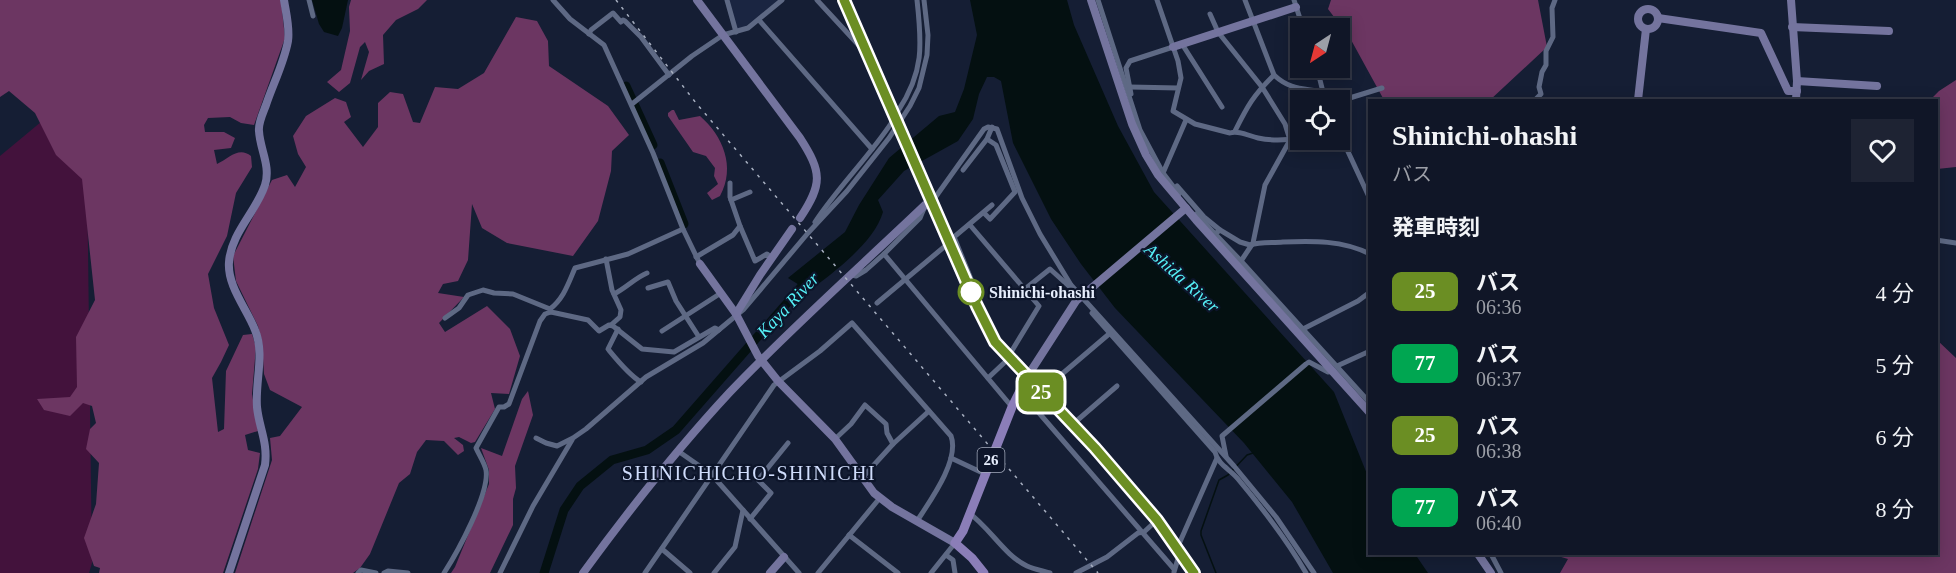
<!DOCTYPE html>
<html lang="ja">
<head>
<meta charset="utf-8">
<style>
  :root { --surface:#101627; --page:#1e2333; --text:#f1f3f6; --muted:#9c9fa7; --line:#303544 }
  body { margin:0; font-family:"Times New Roman","Noto Sans JP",serif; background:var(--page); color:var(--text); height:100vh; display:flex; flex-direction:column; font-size:22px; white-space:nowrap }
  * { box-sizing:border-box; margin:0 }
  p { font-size:20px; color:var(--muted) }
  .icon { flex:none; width:33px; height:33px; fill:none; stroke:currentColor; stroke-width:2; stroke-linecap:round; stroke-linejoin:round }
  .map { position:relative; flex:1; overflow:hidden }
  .side { position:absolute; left:1368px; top:99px; width:570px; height:456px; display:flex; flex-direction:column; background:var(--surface); border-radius:0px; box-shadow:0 3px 15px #0003,0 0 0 2px var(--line) }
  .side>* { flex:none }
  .badge { padding:0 12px; border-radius:9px; font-size:21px; line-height:39px }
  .needle { width:39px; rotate:216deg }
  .fabs { position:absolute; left:1290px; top:18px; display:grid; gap:12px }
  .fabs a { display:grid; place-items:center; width:60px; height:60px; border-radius:0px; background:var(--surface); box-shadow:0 3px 15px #0003,0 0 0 2px var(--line); font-size:30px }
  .map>.badge { position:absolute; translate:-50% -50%; box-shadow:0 0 0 3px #fff }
  h2 { padding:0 24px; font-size:22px; line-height:54px }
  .round { display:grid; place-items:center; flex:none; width:63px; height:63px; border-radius:0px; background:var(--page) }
  .head { display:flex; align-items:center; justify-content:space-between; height:102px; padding:0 24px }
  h1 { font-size:28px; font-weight:600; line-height:45px }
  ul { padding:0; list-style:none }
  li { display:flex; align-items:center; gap:18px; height:72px; padding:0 24px }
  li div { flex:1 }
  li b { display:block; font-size:22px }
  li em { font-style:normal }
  li .badge { min-width:66px; font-weight:700; text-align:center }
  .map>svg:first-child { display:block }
  .built { fill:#1a2541 }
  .green { fill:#43123c }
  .forest { fill:#6c3662 }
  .water { fill:#041011 }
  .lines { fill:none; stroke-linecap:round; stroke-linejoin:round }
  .stream { stroke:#041011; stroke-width:1.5 }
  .river { stroke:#041011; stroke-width:9 }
  .street { stroke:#5e6984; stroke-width:5 }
  .secondary { stroke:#74749e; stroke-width:8 }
  .primary { stroke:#8b7eb8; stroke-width:9 }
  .highway { stroke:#a98cda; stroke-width:10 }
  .rail { stroke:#a8b0c1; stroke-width:1.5; stroke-dasharray:3 6; stroke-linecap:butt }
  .line-casing { stroke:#fff; stroke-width:14 }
  .line { stroke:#6b8e23; stroke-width:9 }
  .stop-dot { fill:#fff; stroke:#6b8e23; stroke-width:3 }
  .labels { text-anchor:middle; stroke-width:4.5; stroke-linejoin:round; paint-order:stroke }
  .shield { fill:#0d152a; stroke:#a5acbd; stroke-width:1.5 }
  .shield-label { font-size:15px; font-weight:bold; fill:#e6edfc }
  .stop-label { font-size:16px; font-weight:bold; fill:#e6edfc; stroke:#0d152a; text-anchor:start }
  .water-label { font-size:18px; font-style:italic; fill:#55f0f7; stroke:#0d152a }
  .quarter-label { font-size:20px; letter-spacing:1.5px; fill:#d0ddfc; stroke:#0d152a }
</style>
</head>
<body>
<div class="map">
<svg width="1956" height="573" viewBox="0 0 1956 573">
  <rect width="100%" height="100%" fill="#151e34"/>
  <polygon class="built" points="728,0 779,0 746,26 736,30"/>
  <polygon class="green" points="47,117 87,171 92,563 89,573 0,573 0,156"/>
  <g class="forest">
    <path d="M0,0h281l4,38 -31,87 -13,-2 -11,-6 -22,1 -4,7 1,7h19l11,6 -4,10 -17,2 3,14c12,-6 22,-18 34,-8l1,11 -16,26 -9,43 -19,38 6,34 15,37 -8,17 -9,16 6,54 6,-3 2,-58 17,-36 9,-1 4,13 -4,47 6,37 -13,4 3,15 12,3 -2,16 -35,104h-124l1,-5 -6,-2 -10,-28 12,-34 3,-41 -13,-14 4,-20 6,-6 -4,-17 -9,-3 -13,13 -26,-6 -7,-11 33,-2 7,-10 -1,-50 19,-37 -13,-121 -26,-24 -21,-42 -26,-22 -9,6z"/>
    <polygon points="351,0 427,0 418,9 396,20 383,35 384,64 369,71 361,80 369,52 365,42 360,47 350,83 339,92 327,82 341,70 350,31 349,7"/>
    <polygon points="1331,0 1538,0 1547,47 1490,100 1384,100 1350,38 1328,9"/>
    <polygon points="516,17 537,21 548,41 549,66 608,106 629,135 612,151 611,171 598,221 573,256 507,243 482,228 472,204 468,260 458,281 443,284 438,293 464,297 439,323 445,332 487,306 510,329 520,356 509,394 491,393 495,409 475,442 471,443 459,437 454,438 463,445 464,451 458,455 444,441 426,440 417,452 410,474 399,483 370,554 360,568 353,573 235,573 272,460 270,438 280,436 302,407 270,390 264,374 262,342 258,326 236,281 233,256 272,180 287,175 295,187 306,167 298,154 293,136 306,116 335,98 346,102 351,117 344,122 363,147 378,127 378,103 390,92 403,94 413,122 420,123 435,87 458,89 484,73"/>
    <polygon points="1956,80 1956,167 1937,169 1936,100 1930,100 1939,91"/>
    <path d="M672,110h2l5,10 21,-4c23,20 36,51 20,80l-8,4 -5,-7 11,-9 -4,-8 1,-8 -9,-12 -13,-4 -25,-36v-3z"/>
    <polygon points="1937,340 1956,358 1956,573 1560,573 1568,559 1551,554 1936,554"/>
    <polygon points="528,391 533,415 515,466 516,488 513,499 513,525 490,573 451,573 455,567 489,484 489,470 481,448 502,456 522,399"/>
  </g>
  <g class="water">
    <polygon points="312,0 348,0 342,28 338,36 324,32 319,24"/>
    <path d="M970,0h97l7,25 44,101 36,66 180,200 35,87 1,75h45l13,19h-95l-41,-71 -48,-59 -129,-135 -34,-44 -30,-45 -38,-76 -12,-62 -7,-4h-7l-8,17 -6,25 -15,22 -54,30 -26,29 5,12c-9,31 -49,60 -74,79l-21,-13 57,-46 14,-27 30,-47 50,-42 16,-4 9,-23 13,-54z"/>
  </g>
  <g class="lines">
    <polyline class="stream" points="1216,573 1201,535 1201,531 1219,480 1228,475 1247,455 1253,453"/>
    <g class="river">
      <polyline points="626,86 653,145"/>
      <polyline points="660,163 684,224"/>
      <polyline points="544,573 564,510 580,486 612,460 647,450 676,430 802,286 810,279"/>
    </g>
    <g class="street">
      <polyline points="309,0 313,16"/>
      <polyline points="553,0 570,19 604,45 653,153 683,229 700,264"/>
      <polyline points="727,0 736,32"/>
      <polyline points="817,0 864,51"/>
      <polyline points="1098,0 1140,130 1163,173 1179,194"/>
      <path d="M1157,0l21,61 3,17 -8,33 22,13 35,9c9,-3 19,3 28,5 15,3 28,3 42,-1"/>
      <polyline points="1294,0 1303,28"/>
      <polyline points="1210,14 1218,32 1262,87 1285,124 1290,140 1265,185 1253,243 1241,261"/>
      <polyline points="759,20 872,149"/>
      <polyline points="589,34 591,30 613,13 621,22 623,20 625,21 641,37 669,75"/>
      <polyline points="1182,44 1222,107"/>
      <polyline points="1317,68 1323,92 1337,100"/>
      <path d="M1274,75c16,15 29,13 49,17"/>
      <polyline points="1130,87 1178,88"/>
      <polyline points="1131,94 1126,68 1130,61 1173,47"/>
      <polyline points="1535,100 1541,94 1539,87 1542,72 1546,65 1546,51 1553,37 1552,8 1555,0"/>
      <polyline points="1340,101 1382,88"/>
      <polyline points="632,104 692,56 723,35 748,28 782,0"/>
      <path d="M898,111c26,-39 24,-66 19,-111"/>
      <polyline points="1340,115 1344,143 1370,199"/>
      <path d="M1235,131c13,-26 18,-35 39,-56l-29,-75"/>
      <polyline points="963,170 987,139"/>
      <polyline points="1163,173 1186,120"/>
      <polyline points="1177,186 1204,217 1220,230"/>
      <polyline points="731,200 750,192"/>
      <polyline points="932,202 984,129 988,127 997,129 1022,198 1040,234 1071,285 1234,466 1276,517 1314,573"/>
      <polyline points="984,213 990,219 1015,192 996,145 987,139 992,127"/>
      <polyline points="1196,214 1241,261 1370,403"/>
      <path d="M815,222c23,-35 54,-65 77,-100"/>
      <polyline points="970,225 1039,306 1005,362 988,378"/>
      <polyline points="740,226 755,261 767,254 772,258"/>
      <path d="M683,229l-55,25 -53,14c-7,16 -11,30 -25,41l1,3 37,8 11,11 10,-6 4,1 29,23 32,3 41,-24 4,2"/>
      <path d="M1215,234l5,-4 20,12 10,3c10,-3 22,-2 33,-3 30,-1 59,-2 87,12"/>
      <polyline points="1936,240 1956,243"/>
      <polyline points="884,254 1012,407"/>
      <polyline points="696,257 733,235 740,226 730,197 730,183"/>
      <polyline points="606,259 612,290 621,310 620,317 611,325"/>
      <polyline points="852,275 856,276 866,270 884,254 920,218 925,206"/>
      <polyline points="970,286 973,284 954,237 992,205"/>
      <polyline points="648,288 668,282 676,301 699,337"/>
      <polyline points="1025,289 1050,269 1071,288"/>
      <path d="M614,294c12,-6 21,-16 33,-21"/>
      <polyline points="877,303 950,242"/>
      <path d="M1092,313l123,139c3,13 15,17 23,27 25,30 49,61 68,94"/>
      <polyline points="445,318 459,308 468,295 483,290 494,293 513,294 550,309"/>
      <path d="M618,329l-10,20c9,11 21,26 33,33"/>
      <polyline points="1303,329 1358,301 1370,292"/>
      <polyline points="662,331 721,293"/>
      <polyline points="1337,366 1370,351"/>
      <polyline points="1020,391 1174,569"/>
      <polyline points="1042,391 1109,334"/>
      <polyline points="1073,424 1117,386"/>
      <polyline points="536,438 546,443 557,446 573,438 586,429 646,377 703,343 744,309 808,233 847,191 889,138 910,106 919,88 927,55 928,35 924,0"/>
      <polyline points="835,439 851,424 865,405 886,424 887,433 893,444"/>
      <polyline points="678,451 711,474 799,573"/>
      <polyline points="1226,456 1222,436 1306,364 1309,362 1328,372 1333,371"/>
      <polyline points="951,458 985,474"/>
      <polyline points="862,478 893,444 929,411"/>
      <path d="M969,513c21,15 36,43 58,53 7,3 16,5 23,7"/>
      <polyline points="750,519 771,493 758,480 788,443"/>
      <polyline points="849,535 898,573"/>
      <polyline points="662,549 690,573"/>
      <polyline points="1491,554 1501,573"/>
      <polyline points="946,555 953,560 955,573"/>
      <polyline points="1174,572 1180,552 1179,544 1217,458"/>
      <polyline points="358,573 361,570 376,573"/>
      <polyline points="384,573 388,571 408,573"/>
      <path d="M444,573c13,-20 46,-80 42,-103 -2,-8 -7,-15 -10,-22l23,-41h5l5,-3 31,-83 5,-7 6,-2"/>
      <polyline points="500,573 533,506 572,440"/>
      <path d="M645,573l129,-188 46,-34 32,-28 99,113c9,24 -21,65 -34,85"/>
      <polyline points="714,573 735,547 743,510"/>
      <polyline points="818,573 879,499"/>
      <polyline points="931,573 955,543"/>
      <polyline points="1076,573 1107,557 1138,533 1144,532 1157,520"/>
    </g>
    <g class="secondary">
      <path d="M697,0l103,138c22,34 23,46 0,80"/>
      <polyline points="1091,0 1132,124 1146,155 1158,175 1196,220 1370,413"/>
      <polyline points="1791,0 1797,81 1796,100"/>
      <circle cx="1648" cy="19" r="10"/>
      <polyline points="1658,18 1761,33 1788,91 1797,91"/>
      <polyline points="1792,27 1889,31"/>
      <polyline points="1173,47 1296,7"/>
      <polyline points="1797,81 1877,86"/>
      <polyline points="1638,100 1646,29"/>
      <polyline points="700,264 736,314 758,356 778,381 835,439 874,493 892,507 955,543"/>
      <polyline points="736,314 760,275 792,229"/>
      <polyline points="1027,377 1076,301 1186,208"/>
      <polyline points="1478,554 1491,573"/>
      <path d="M229,573l36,-108c3,-23 -6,-37 -8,-58 -2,-26 8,-53 -2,-77 -8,-21 -28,-44 -26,-68 2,-29 27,-50 36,-77 6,-19 -5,-35 -6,-54 -1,-8 4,-18 7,-26 7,-21 18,-42 22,-64 2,-13 -2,-28 -4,-41"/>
      <path d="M583,573c46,-63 94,-124 147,-181 62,-65 130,-125 195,-187l7,-3"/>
      <polyline points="770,573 784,557"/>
    </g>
    <polyline class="primary" points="984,573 972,558 955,543 963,531 1012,407 1027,377"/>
    <polyline class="highway" points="844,0 977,306 995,342 1095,448 1157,520 1194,573"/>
    <polyline class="rail" points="616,0 696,103 1098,573"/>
  </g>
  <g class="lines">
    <defs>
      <polyline id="line" points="844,0 977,306 995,342 1095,448 1157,520 1194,573"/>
    </defs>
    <use href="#line" class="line-casing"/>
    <use href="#line" class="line"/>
  </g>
  <circle class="stop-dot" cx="971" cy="292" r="12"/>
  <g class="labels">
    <rect class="shield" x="977.5" y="448" width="27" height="24" rx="4.5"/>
    <g class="shield-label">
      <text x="991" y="465">26</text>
    </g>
    <g class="stop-label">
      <text x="989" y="298">Shinichi-ohashi</text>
    </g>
    <g class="water-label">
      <text transform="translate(1182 278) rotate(42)" y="6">Ashida River</text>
      <text transform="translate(788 305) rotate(-47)" y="6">Kaya River</text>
    </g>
    <g class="quarter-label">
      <text x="749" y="480">SHINICHICHO-SHINICHI</text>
    </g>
  </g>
</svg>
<div class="fabs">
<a><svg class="needle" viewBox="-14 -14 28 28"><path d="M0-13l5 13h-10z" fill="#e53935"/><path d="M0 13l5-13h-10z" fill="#9c9fa7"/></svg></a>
<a><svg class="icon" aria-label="locate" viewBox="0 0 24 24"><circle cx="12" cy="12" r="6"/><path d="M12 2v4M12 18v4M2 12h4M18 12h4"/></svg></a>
</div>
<b class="badge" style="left:1041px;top:392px;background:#6b8e23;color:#fff">25</b>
<section class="side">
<div class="head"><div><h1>Shinichi-ohashi</h1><p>バス</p></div><a class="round"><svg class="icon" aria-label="heart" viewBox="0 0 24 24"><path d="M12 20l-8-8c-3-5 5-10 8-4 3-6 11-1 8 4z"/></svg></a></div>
<h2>発車時刻</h2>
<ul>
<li><span class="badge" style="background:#6b8e23;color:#fff">25</span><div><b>バス</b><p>06:36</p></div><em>4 分</em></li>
<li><span class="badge" style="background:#00a651;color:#fff">77</span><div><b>バス</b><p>06:37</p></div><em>5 分</em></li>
<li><span class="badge" style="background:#6b8e23;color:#fff">25</span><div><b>バス</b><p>06:38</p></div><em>6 分</em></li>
<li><span class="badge" style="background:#00a651;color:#fff">77</span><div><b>バス</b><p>06:40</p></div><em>8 分</em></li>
</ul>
</section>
</div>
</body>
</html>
